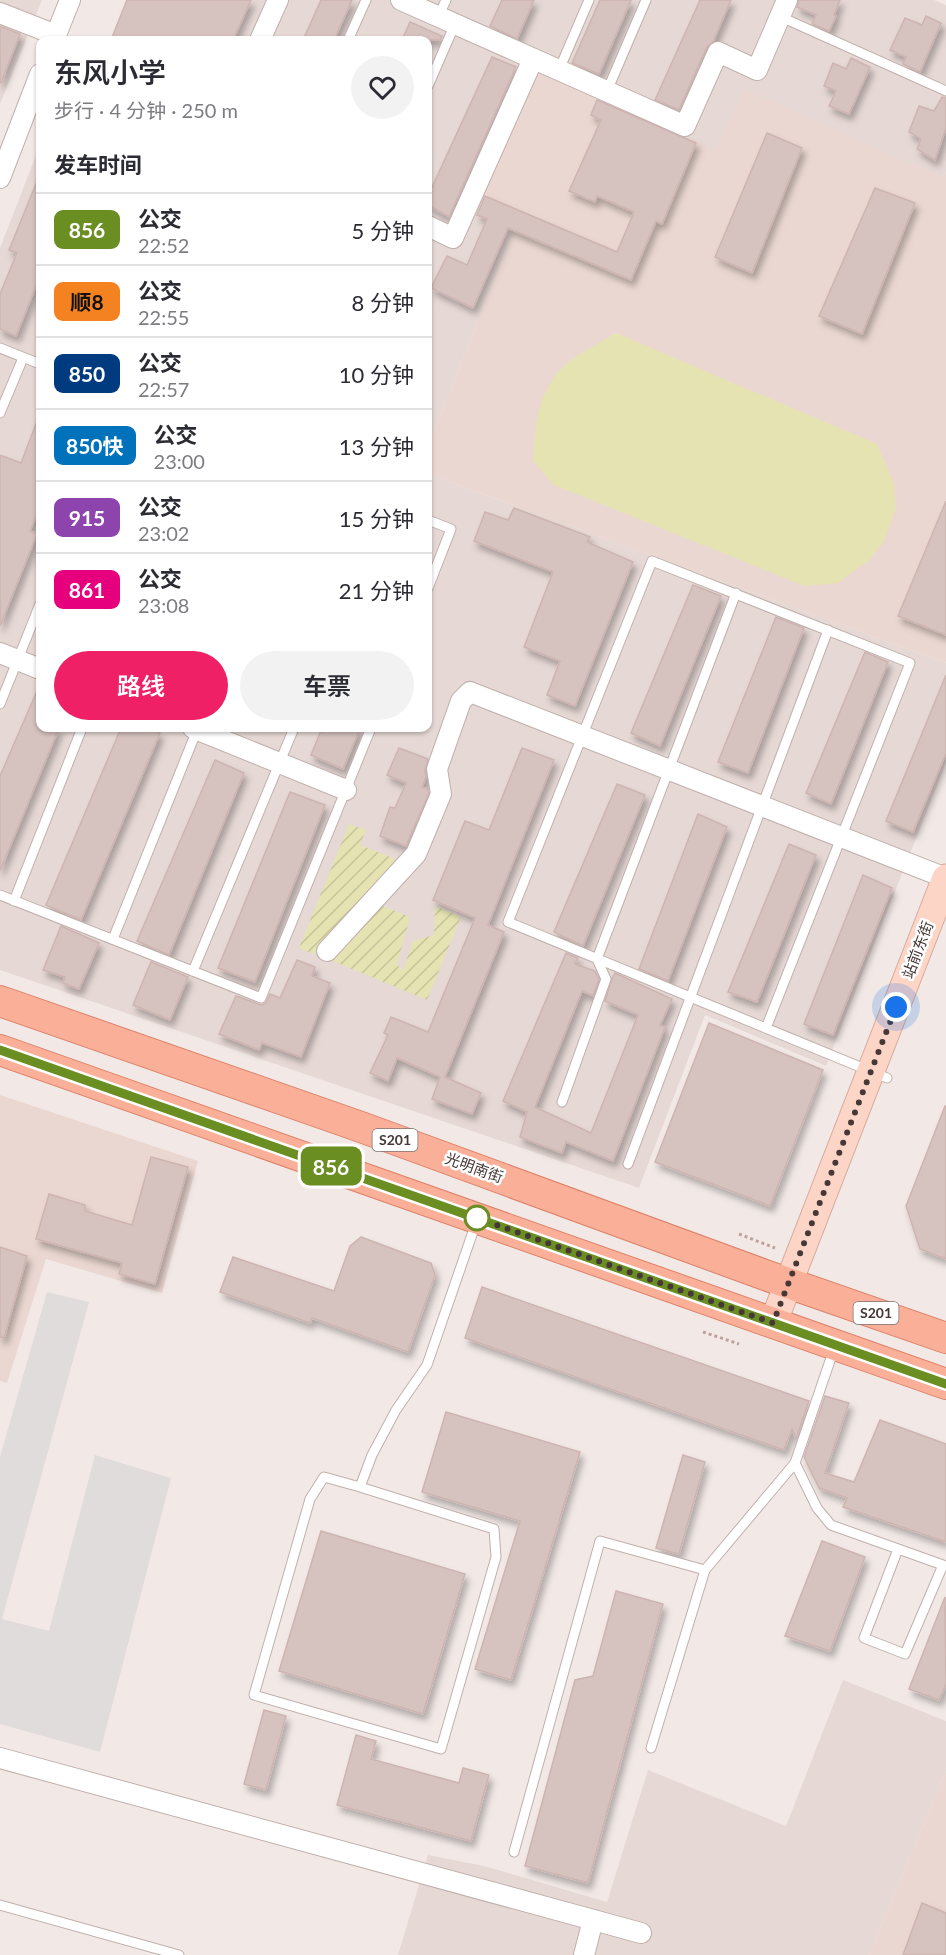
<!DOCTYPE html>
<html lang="zh">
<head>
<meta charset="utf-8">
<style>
  :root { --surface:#fff; --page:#f2f2f3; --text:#2b2b33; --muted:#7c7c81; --line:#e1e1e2; --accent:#ef2065 }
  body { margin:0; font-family:Lato,"Noto Sans SC",sans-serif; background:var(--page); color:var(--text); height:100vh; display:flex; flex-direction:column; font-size:22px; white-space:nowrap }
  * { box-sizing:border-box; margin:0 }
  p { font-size:20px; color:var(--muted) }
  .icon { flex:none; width:33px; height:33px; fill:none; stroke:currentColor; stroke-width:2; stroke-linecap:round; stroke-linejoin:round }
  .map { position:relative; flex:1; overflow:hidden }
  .panel { position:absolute; left:36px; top:36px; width:396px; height:696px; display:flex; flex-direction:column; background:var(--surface); border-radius:12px; box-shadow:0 2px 4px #0004 }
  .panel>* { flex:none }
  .badge { padding:0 12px; border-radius:9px; font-size:21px; line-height:39px }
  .you { position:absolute; width:30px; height:30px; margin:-15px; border:4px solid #fff; border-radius:50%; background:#1a73e8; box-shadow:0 0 0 9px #1a73e833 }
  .map>.badge { position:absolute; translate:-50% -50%; box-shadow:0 0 0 3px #fff }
  h2 { padding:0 18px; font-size:22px; line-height:54px }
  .round { display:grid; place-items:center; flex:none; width:63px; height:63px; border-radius:32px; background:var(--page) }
  .overview { display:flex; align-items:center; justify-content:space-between; height:102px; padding:0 18px }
  h1 { font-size:28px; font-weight:600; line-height:45px }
  .primary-button { display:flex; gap:12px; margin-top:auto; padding:12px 18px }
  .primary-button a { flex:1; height:69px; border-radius:36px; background:var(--accent); color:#fff; font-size:24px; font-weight:600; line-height:69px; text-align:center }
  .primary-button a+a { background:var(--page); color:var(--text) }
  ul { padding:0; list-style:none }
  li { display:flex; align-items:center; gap:18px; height:72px; padding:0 18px; border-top:2px solid var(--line) }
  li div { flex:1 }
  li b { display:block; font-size:22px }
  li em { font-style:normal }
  li .badge { min-width:66px; font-weight:700; text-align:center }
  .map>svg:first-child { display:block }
  .residential { fill:#e6d8d5 }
  .education { fill:#ebd7d1 }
  .garden { fill:url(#garden-furrows) }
  .pitch { fill:#e5e3b1 }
  .parking { fill:#e0dcdb }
  .building { fill:#d6c2bf; stroke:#ceb4b0; stroke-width:1.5; filter:url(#shadow) }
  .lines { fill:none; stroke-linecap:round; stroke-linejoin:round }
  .lane-casing { stroke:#c0b0ac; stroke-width:11 }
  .street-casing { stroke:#c0b0ac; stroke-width:22 }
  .secondary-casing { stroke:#d6ab9c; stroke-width:29 }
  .primary-casing { stroke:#dd8269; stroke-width:32 }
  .path { stroke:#bea19b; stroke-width:3; stroke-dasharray:3 3; stroke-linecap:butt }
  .lane { stroke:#fff; stroke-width:9 }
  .street { stroke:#fff; stroke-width:20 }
  .secondary { stroke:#fcd5c7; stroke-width:27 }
  .primary { stroke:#f9af98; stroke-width:30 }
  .line-casing { stroke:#fff; stroke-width:14 }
  .line { stroke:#6b8e23; stroke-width:9 }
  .walk { stroke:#453836; stroke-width:6; stroke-dasharray:0 10.8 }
  .stop-dot { fill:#fff; stroke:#6b8e23; stroke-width:3 }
  .labels { text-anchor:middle; stroke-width:5; stroke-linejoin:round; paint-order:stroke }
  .shield { fill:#fff; stroke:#7d7472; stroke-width:1.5 }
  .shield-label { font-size:14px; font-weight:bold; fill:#453836 }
  .street-label { font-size:15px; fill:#453836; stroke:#fff }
</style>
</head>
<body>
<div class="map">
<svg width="946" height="1955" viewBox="0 0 946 1955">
  <defs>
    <pattern id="garden-furrows" width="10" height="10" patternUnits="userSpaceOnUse" patternTransform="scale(1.5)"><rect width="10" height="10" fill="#e5e3b1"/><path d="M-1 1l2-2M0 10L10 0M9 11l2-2" fill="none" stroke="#c6c499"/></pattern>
    <filter id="shadow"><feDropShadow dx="3.5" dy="6" stdDeviation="3" flood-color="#0004"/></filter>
  </defs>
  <rect width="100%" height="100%" fill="#f2e9e6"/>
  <g class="residential">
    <polygon points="0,0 42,0 0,104"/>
    <polygon points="198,0 934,0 946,5 946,172 944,178 653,293 513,234 428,446 428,40 181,40"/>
    <polygon points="40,145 40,728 428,728 428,474 946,663 946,763 826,1066 705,1015 639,1188 0,970 0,248"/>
    <polygon points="843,1680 946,1721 946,1771 869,1955 398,1955 428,1855 484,1866 607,1902 648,1770 786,1826"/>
  </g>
  <g class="education">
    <polygon points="534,68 716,150 744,89 943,178 946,172 946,663 428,474 428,446 513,234 470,214"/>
    <polygon points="0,1095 198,1161 162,1293 46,1259 7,1383 0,1381"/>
    <polygon points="946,1771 946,1955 869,1955"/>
  </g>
  <g class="garden">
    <polygon points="349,824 366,830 360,845 395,859 375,892 314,954 299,948"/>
    <polygon points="382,906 410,917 397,965 403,970 413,941 434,935 435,906 461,917 427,1000 328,959"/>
  </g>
  <path class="pitch" d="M616,333l261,111 17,39 2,26 -13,34 -15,18 -30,22 -33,3 -251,-101 -21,-24c2,-33 4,-67 28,-92 15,-15 37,-25 55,-36z"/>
  <polygon class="parking" points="47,1292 89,1302 2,1619 49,1631 95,1455 171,1478 100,1752 0,1724 0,1457"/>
  <g class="building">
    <polygon points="127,0 251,0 233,40 111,40"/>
    <polygon points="321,0 352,0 334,40 303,40"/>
    <polygon points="502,0 534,0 517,39 490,26"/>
    <polygon points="600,0 631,0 599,74 572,63"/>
    <polygon points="700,0 731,0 713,42 707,47 679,110 655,100"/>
    <polygon points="799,0 840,0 834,15 836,16 829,31 812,24 816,15 797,7"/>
    <polygon points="926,16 941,23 920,72 903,64 906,57 890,50 905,18 922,25"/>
    <polygon points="410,22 442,36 440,40 402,40"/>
    <polygon points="0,26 20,34 1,83 0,82"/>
    <polygon points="492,57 516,67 449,217 428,205 428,196"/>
    <polygon points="851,58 870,67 849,114 829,106 836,91 824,86 833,63 846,69"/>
    <polygon points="942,97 946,98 946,128 935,160 917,149 921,139 909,132 919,106 934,111"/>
    <polygon points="597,100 696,143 662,224 656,221 631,280 508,228 473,308 431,288 447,256 467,265 487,219 477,215 485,196 617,252 634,212 597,196 595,202 569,191 601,120 591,115"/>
    <polygon points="767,133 802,148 752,273 715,257"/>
    <polygon points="40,174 40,276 16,336 0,329 0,294 17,253 9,250"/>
    <polygon points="875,188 915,203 862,334 819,316"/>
    <polygon points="39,416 40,507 30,531 37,534 0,626 0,455 21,463"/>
    <polygon points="946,501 946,635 898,616"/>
    <polygon points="514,508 590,537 587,542 633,562 575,706 547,695 560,661 524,647 553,572 474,541 485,512 508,520"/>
    <polygon points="693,585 721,596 660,746 631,733"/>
    <polygon points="776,617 804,628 748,773 718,762"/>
    <polygon points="865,652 888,662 831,804 806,793"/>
    <polygon points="946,675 946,753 913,832 886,821"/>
    <polygon points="40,684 40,728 59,728 0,871 0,776"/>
    <polygon points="121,728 145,728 160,733 81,920 46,905"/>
    <polygon points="322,728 360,728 343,769 311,755"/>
    <polygon points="399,748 428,759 425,770 426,777 422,787 428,789 429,793 406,846 380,836 390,807 395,808 406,783 387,775"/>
    <polygon points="522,748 554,760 488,925 504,932 445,1077 481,1093 472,1114 432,1099 440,1077 397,1058 388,1081 370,1073 388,1035 384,1033 391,1017 428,1032 475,918 433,900 465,821 489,830"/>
    <polygon points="215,760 244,773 169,955 137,941"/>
    <polygon points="617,784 645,795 583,946 554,932"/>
    <polygon points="290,792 325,805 255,982 218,968"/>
    <polygon points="698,814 727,827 668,981 639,969"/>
    <polygon points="789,844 816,855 757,1002 728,992"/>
    <polygon points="863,875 892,888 833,1035 804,1024"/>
    <polygon points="61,926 99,943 79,989 63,983 65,977 43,970"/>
    <polygon points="566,953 578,958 575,964 595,971 599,979 593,996 582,991 535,1107 591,1133 638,1015 605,1001 612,978 615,973 672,999 660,1025 665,1027 613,1161 566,1142 562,1153 520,1137 527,1112 503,1101"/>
    <polygon points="297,960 315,967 312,976 330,983 301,1057 262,1043 259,1050 219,1034 236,996 261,1005 266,1003 270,994 280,998"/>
    <polygon points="151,962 188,977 170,1020 133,1005"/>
    <polygon points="709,1023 823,1070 770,1206 655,1162"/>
    <polygon points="945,1106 946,1106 946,1259 920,1249 906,1206"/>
    <polygon points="151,1157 188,1167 155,1284 119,1274 122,1263 36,1239 49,1194 85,1205 85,1211 132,1225"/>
    <polygon points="361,1237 431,1263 435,1275 408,1352 312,1318 310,1323 220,1292 233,1257 334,1291 350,1246"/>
    <polygon points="0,1247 27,1256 4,1338 0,1337"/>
    <polygon points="482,1287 809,1401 796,1439 792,1429 784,1450 465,1338"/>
    <polygon points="825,1396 849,1403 825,1473 854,1482 880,1420 946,1444 946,1542 843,1507 847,1498 820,1488 820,1490 804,1457"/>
    <polygon points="446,1412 580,1452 511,1680 475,1669 520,1521 422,1492"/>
    <polygon points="683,1455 705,1462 679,1554 656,1548"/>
    <polygon points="321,1531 465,1574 423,1714 279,1671"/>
    <polygon points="822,1541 865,1557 830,1651 785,1636"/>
    <polygon points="616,1591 663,1604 588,1883 525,1866 575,1680 593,1676"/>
    <polygon points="945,1597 946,1684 939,1700 909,1689"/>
    <polygon points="264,1710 286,1716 266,1790 244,1784"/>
    <polygon points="356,1735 376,1741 371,1759 459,1783 463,1768 489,1775 471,1841 337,1805"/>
    <polygon points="922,1903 946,1913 946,1955 903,1955"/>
  </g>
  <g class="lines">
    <defs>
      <g id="lane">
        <polyline points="438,17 446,0"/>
        <polyline points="781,17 946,91"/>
        <polyline points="348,40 366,0"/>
        <polyline points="559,70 589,0"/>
        <polyline points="428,86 455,24"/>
        <polyline points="607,91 646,0"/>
        <polyline points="0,348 40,364"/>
        <polyline points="0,413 23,358"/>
        <polyline points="428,520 451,529 428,588"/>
        <polyline points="0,704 40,604"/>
        <polyline points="0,895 261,998 371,728"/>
        <polyline points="14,901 82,728"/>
        <polyline points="113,939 197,730"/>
        <polyline points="193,971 294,728"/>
        <polyline points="766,1028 910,663 652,561 508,922 887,1078"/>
        <polyline points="562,1102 606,979 597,959 736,593"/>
        <polyline points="628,1164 828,630"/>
        <polyline points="834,1349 795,1463 817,1508 831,1525 943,1565 905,1654 864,1638 898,1549"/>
        <polyline points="360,1487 494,1529 496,1557 441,1749 254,1695 310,1499 324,1477 360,1487 372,1455 396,1410 427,1365 476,1223"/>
        <polyline points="651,1748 705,1570"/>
        <polyline points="514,1852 600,1541 705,1570 795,1463"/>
        <polyline points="0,1905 179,1955"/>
      </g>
      <g id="street">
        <polyline points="401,0 685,126 718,52 757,70 787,0"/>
        <polyline points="0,13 56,35"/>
        <polyline points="54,40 70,0"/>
        <polyline points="260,40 278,0"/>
        <polyline points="0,178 40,74"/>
        <polyline points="428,226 453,238 533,59"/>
        <polyline points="0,653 40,669"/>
        <polyline points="193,728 346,790"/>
        <polyline points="327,951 416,854 441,794 437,769 461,701 470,692 946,878"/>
        <polyline points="0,1758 641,1933"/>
        <polyline points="584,1955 593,1920"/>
      </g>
      <polyline id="secondary" points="773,1323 946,878"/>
      <g id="primary">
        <polyline points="0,1001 361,1127 765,1275 946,1338"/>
        <polyline points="0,1050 946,1384"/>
      </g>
    </defs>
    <use href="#lane" class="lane-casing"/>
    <use href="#street" class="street-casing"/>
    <use href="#secondary" class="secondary-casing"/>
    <use href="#primary" class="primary-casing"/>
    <g class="path">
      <polyline points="739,1234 775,1248"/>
      <polyline points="703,1332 739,1344"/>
    </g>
    <use href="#lane" class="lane"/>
    <use href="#street" class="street"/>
    <use href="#secondary" class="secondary"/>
    <use href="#primary" class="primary"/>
  </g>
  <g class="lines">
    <defs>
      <polyline id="line" points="0,1050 946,1384"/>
    </defs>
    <use href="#line" class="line-casing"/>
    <use href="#line" class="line"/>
    <polyline class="walk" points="477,1218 773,1323 896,1007"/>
  </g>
  <circle class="stop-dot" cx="477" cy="1218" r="12"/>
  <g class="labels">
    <g class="shield">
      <rect x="372.5" y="1129" width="45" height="22" rx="4.5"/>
      <rect x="853.5" y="1302" width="45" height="22" rx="4.5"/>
    </g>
    <g class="shield-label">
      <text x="395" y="1145">S201</text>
      <text x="876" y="1318">S201</text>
    </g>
    <g class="street-label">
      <text transform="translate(918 950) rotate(-69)" y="5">站前东街</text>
      <text transform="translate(474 1168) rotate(20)" y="5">光明南街</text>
    </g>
  </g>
</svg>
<div class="you" style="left:896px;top:1007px"></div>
<b class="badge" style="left:331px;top:1166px;background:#6b8e23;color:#fff">856</b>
<section class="panel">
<div class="overview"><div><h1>东风小学</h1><p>步行 · 4 分钟 · 250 m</p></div><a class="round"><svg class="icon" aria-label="heart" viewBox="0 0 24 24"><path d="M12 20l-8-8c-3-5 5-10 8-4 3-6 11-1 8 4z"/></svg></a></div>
<h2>发车时间</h2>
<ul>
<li><span class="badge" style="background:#6b8e23;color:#fff">856</span><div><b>公交</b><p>22:52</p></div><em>5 分钟</em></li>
<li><span class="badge" style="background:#f58220;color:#111">顺8</span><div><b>公交</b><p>22:55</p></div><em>8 分钟</em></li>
<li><span class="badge" style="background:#003b80;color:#fff">850</span><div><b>公交</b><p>22:57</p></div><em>10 分钟</em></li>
<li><span class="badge" style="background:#0072bc;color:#fff">850快</span><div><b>公交</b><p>23:00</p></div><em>13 分钟</em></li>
<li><span class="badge" style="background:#8e44ad;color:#fff">915</span><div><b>公交</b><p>23:02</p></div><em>15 分钟</em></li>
<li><span class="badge" style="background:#e6007e;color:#fff">861</span><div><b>公交</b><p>23:08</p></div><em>21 分钟</em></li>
</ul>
<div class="primary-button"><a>路线</a><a>车票</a></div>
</section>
</div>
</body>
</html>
